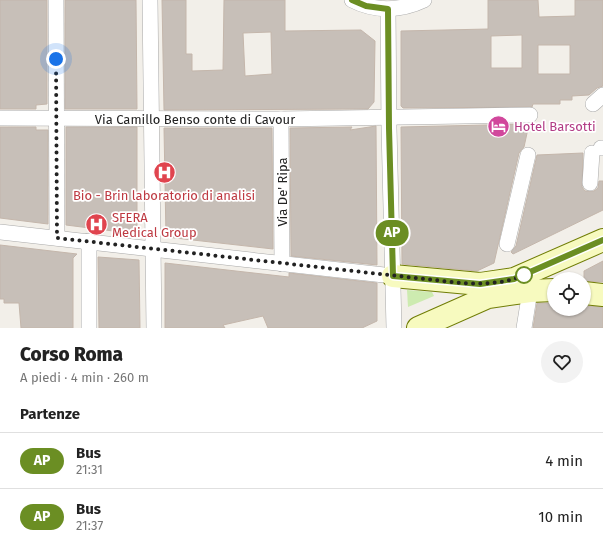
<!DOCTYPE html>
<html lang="it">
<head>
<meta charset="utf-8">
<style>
  :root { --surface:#fff; --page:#f2f2f2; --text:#222; --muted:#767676; --line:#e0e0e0 }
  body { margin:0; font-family:"Fira Sans",sans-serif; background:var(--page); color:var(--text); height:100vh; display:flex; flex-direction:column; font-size:15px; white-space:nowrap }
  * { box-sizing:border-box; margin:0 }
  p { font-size:13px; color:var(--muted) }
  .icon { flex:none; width:22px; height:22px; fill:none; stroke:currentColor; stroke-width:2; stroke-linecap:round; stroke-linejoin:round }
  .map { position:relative; height:328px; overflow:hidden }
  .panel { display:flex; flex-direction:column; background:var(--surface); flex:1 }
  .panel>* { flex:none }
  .badge { padding:0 8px; border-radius:13px; font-size:14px; line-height:26px }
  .tools { position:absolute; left:547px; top:272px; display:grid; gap:8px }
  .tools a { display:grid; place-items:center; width:44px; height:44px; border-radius:50%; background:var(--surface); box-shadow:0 1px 3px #0004; font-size:20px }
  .you { position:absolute; width:20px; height:20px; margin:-10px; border:3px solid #fff; border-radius:50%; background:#1a73e8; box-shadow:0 0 0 6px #1a73e833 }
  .map>.badge { position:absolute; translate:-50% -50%; box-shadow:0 0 0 2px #fff }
  h2 { padding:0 20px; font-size:15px; line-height:36px }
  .round { display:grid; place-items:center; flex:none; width:42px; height:42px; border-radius:21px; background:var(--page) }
  .summary { display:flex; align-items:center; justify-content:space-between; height:68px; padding:0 20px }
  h1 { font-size:19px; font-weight:800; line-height:30px }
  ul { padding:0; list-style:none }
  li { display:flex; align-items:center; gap:12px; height:56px; padding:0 20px; border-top:1px solid var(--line) }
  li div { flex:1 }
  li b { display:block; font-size:15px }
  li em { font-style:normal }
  li .badge { min-width:44px; font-weight:700; text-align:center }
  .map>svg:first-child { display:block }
  .grass { fill:#cdebb0 }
  .building { fill:#c7bfb8; stroke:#c4b6ab; fill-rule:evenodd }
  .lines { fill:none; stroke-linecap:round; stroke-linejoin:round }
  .street-casing { stroke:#a9a9a9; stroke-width:16 }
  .secondary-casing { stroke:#707d05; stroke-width:24 }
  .street { stroke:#fff; stroke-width:15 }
  .secondary { stroke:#f7fabf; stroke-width:22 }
  .line-casing { stroke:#fff; stroke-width:9 }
  .line { stroke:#6b8e23; stroke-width:6 }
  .walk { stroke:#222; stroke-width:4; stroke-dasharray:0 7.2 }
  .stop-dot { fill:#fff; stroke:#6b8e23; stroke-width:2 }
  .labels { text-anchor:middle; stroke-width:3.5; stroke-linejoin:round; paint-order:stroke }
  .street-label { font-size:13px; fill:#222; stroke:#fff }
  .hotel-label { font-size:13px; fill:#b23c85; stroke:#fff; text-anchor:start }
  .health-label { font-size:13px; fill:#be3a42; stroke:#fff }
</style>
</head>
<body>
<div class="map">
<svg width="603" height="328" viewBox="0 0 603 328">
  <rect width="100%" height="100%" fill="#f2efe9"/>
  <polygon class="grass" points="407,290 432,292 434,296 408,307"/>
  <g class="building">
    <polygon points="0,0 47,0 47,104 36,105 36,109 0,109"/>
    <polygon points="65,0 136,0 137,109 65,109"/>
    <path d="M162,0h24v54h6v17l31,-1 1,-70h61v31l76,-1 14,11 -1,61 -6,7 -204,1zM271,32l1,42 -27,2 -2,-43z"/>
    <path d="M488,0h50l1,17 36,-1v-16h28v86l-6,2 -8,7 -17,1v4h-12v4h-27l-1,3 -129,1 -2,-2v-75l87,-2zM522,35v33h-31v-32zM538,45h32v29h-32z"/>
    <polygon points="529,124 524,147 519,153 494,263 477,271 402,264 401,127"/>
    <polygon points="376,126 377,265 291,256 290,128 352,127 350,130"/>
    <polygon points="0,127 36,127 36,130 48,130 48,224 0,218"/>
    <polygon points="66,127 137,127 137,234 66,225"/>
    <polygon points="164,128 272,128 273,249 166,237"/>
    <polygon points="583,153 582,187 585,191 594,191 598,188 599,181 603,181 603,210 513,254 511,252 516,246 537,155"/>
    <polygon points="0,245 77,254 73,258 73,328 21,328 19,303 4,303 4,299 0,299"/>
    <polygon points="98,257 139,260 140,328 99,328"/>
    <polygon points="603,261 603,282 584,281 584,271"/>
    <polygon points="165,263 289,277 289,273 377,283 377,321 362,328 268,328 263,316 223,325 225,328 165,328"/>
    <polygon points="537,303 554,303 554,309 584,309 584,306 603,307 603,328 533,328"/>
  </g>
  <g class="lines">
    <defs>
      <g id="street">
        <polyline points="56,0 57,238"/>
        <polyline points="150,0 154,328"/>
        <path d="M352,0c23,12 49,11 72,0"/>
        <polyline points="388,9 389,128 394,328"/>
        <polyline points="593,104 603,95"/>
        <polyline points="0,118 281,119 530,115"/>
        <polyline points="281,119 282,264"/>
        <polyline points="601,148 603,148"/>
        <polyline points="590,183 592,153"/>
        <polyline points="0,232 393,276"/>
        <polyline points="89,241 89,328"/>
        <polyline points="507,244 528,155"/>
        <polyline points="524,328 530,291"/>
      </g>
      <g id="secondary">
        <polyline points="393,276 480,284 514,279 603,240"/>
        <polyline points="584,293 603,295"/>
        <polyline points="418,328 488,297 530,291 554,290"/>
      </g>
    </defs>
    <use href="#street" class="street-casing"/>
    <use href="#secondary" class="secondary-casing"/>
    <use href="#street" class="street"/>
    <use href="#secondary" class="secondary"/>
  </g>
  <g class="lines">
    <defs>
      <polyline id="line" points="352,0 366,6 388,9 389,128 393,276 480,284 514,279 603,240"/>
    </defs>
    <use href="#line" class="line-casing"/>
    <use href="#line" class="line"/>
    <path class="walk" d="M56,59l1,179 404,45c21,1 44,1 63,-8"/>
  </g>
  <defs>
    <symbol id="hotel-disc" viewBox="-11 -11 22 22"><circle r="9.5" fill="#d1479c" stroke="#fff"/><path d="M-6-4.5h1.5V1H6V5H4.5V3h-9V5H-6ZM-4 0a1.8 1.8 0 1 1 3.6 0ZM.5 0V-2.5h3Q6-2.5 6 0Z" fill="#fff"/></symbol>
    <symbol id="hospital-disc" viewBox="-11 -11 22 22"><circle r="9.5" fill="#e0444e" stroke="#fff"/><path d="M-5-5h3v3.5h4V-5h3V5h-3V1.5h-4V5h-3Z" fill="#fff"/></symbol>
  </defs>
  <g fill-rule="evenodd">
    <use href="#hotel-disc" x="486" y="114" width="25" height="25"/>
    <use href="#hospital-disc" x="152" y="160" width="25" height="25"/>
    <use href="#hospital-disc" x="84" y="212" width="25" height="25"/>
  </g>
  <circle class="stop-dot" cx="524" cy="275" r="8"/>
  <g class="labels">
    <g class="street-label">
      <text x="195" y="124">Via Camillo Benso conte di Cavour</text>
      <text transform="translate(282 192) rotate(-90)" y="5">Via De' Ripa</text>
    </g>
    <g class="hotel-label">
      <text x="514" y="131">Hotel Barsotti</text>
    </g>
    <g class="health-label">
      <text x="164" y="200">Bio - Brin laboratorio di analisi</text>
      <text x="112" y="222" text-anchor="start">SFERA<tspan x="112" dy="15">Medical Group</tspan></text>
    </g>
  </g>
</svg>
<div class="tools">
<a><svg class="icon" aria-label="locate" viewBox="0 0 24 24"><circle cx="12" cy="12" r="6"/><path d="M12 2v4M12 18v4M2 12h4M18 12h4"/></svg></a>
</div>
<div class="you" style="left:56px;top:59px"></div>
<b class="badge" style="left:392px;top:233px;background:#6b8e23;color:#fff">AP</b>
</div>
<section class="panel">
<div class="summary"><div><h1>Corso Roma</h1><p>A piedi · 4 min · 260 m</p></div><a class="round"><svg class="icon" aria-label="heart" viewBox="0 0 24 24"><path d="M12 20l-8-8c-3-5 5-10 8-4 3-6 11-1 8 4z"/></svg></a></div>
<h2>Partenze</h2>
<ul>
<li><span class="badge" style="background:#6b8e23;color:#fff">AP</span><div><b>Bus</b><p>21:31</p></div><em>4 min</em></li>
<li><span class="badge" style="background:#6b8e23;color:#fff">AP</span><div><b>Bus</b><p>21:37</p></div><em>10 min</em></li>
</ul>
</section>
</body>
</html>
